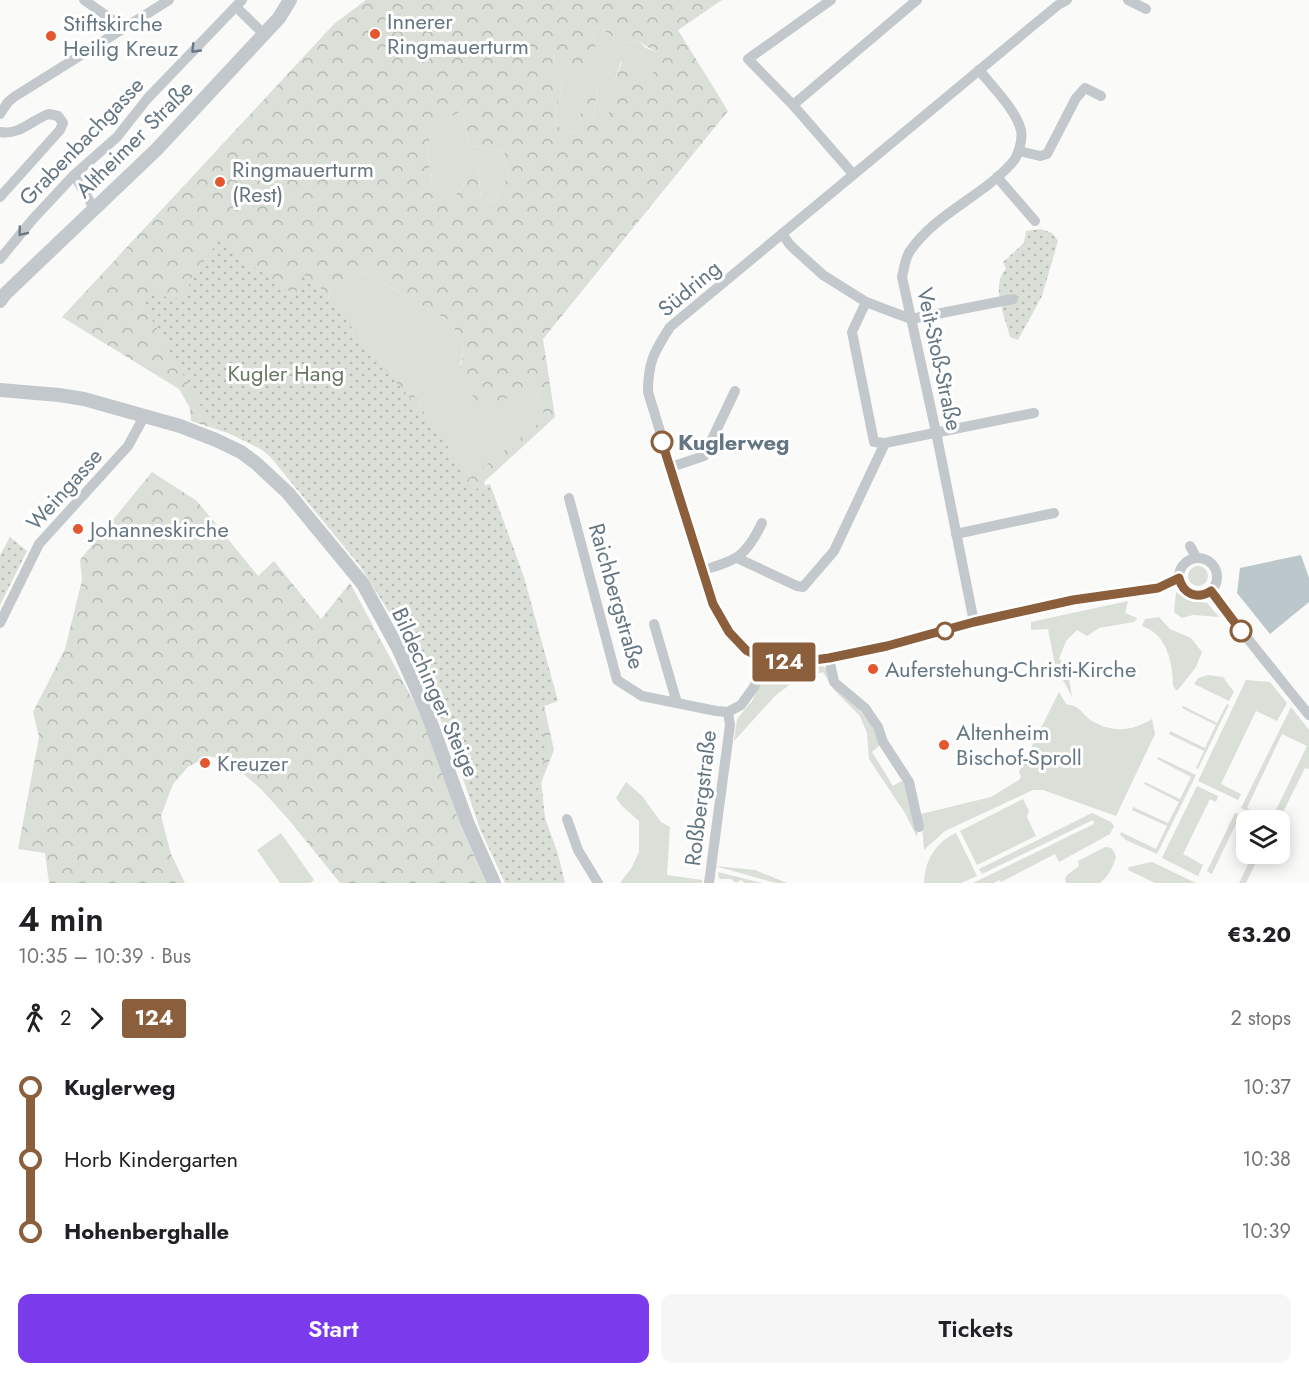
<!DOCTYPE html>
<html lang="en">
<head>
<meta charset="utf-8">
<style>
  :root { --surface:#fff; --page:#f6f6f6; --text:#202124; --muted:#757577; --accent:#7c3aed }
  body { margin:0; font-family:Jost,sans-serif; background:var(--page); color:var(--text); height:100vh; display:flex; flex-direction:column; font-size:22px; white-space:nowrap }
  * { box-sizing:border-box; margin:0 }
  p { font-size:20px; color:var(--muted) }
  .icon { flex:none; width:33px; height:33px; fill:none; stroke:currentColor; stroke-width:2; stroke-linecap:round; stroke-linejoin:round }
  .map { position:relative; height:883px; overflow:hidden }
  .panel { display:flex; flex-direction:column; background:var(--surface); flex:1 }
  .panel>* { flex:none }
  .badge { padding:0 12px; border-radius:4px; font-size:21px; line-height:39px }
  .fabs { position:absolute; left:1236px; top:810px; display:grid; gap:12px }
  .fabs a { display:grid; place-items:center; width:54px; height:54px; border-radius:12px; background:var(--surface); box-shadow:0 3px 15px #0003; font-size:30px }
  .map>.badge { position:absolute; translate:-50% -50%; box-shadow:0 0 0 3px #fff }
  .legs { display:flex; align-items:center; gap:9px; height:66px; padding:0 18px; font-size:20px }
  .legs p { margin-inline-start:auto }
  .overview { display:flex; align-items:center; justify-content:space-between; height:102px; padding:0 18px }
  h1 { font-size:33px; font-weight:600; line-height:45px }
  .button { display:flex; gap:12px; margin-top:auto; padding:12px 18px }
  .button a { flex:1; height:69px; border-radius:12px; background:var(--accent); color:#fff; font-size:24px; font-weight:600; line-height:69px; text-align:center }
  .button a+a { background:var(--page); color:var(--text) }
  ul { padding:0 18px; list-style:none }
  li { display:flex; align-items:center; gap:21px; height:72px; font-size:22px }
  li i { display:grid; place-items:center; width:9px; height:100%; margin:0 8px; background:currentColor }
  li i::after { content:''; width:15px; height:15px; margin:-8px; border:4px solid; border-radius:50%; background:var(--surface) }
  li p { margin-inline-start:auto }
  li:first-child i { background:linear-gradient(#0000 50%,currentColor 0) }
  li:last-child i { background:linear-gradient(currentColor 50%,#0000 0) }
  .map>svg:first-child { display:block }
  .green { fill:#dadfd7 }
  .forest { fill:url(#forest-crowns); fill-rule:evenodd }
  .park { fill:url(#park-dots) }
  .water { fill:#bbc7cb }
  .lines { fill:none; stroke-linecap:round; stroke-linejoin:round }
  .minor { stroke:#c3c8cc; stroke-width:10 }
  .tertiary { stroke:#c3c8cc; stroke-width:14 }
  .oneway { stroke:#6a7a87 }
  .line-1-casing { stroke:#fff; stroke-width:14 }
  .line-1 { stroke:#8b5e3c; stroke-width:9 }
  .poi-dot { fill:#e4572e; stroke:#fff; stroke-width:2 }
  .stop-1-dot { fill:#fff; stroke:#8b5e3c; stroke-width:3 }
  .labels { text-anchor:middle; stroke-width:6; stroke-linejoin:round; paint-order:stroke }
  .poi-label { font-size:22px; fill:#657683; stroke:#fff; text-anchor:start }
  .street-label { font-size:22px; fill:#657683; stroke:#fff }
  .park-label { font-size:22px; fill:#687a64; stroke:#fff }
  .stop-label { font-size:22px; font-weight:bold; fill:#657683; stroke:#fff; text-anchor:start }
</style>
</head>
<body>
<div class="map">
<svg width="1309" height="883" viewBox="0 0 1309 883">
  <defs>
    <pattern id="forest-crowns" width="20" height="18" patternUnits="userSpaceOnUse" patternTransform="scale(1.5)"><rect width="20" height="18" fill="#dadfd7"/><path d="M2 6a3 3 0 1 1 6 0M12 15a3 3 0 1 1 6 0" fill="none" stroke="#b4b9b4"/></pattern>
    <pattern id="park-dots" width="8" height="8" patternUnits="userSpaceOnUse" patternTransform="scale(1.5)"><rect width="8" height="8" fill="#dadfd7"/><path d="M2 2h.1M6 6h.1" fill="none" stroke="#b4b9b4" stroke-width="1.8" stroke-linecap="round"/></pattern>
  </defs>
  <rect width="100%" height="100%" fill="#fafaf8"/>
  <g class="green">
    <polygon points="601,27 619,45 638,41 646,48 656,52 656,62 648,92 640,76 621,62 614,83 614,103 604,123 593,118 598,86 588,82 577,131 565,132 554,123 562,85 553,66 554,49 566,57 575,71 598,55 591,30"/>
    <polygon points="462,110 469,145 504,151 508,176 495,201 481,198 478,169 472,160 463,186 448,204 432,187 428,155 430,131"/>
    <polygon points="369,271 387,285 448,320 464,344 460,365 536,392 543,406 545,419 462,485 442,453 419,403 409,388 335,318 328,295 333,286"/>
    <circle cx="1198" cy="576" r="10"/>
    <polygon points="1176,592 1187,600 1207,603 1219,617 1193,615 1182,618 1174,612"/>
    <polygon points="1128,601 1125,613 1137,618 1134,622 1099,628 1087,636 1077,630 1066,641 1059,659 1069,665 1069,678 1072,697 1055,665 1048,629 1031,630 1031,622"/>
    <path d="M1159,617l11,12 21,9 11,14 -6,15 -19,24 -4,-5c0,-23 -6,-52 -31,-60l3,-7z"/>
    <polygon points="822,666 825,667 872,726 880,745 872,752 893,786 901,781 905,783 918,828 917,837 905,813 869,759 867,733 860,716 834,690 823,672 793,682 775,696 734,741 737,719 752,701 765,674 777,670"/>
    <polygon points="1208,675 1223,677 1234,692 1229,701 1194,684 1198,678"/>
    <polygon points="1246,680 1270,682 1287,703 1277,721 1256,711 1221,784 1241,794 1238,800 1198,781"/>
    <path d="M1059,692l7,12c4,1 10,2 13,5 4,3 6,7 10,10 21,14 42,13 63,0l3,15 -39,82 -73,-26h-10l-88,41 -21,19 -3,-36 70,-17 28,-17 2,-3 -2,-5z"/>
    <polygon points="1227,704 1229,705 1198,769 1196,768 1204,751 1169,734 1170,731 1205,748 1216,725 1182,708 1183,706 1217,723"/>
    <polygon points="1291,707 1309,730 1309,769 1305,768 1279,820 1271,820 1307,746 1282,734 1247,808 1265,817 1263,820 1241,808"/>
    <polygon points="1158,757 1196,775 1157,854 1126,840 1120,835 1121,832 1156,849 1167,826 1132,810 1133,807 1168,823 1179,802 1144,784 1145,782 1180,799 1191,777 1157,759"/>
    <polygon points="626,782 642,796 661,822 670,827 667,875 702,880 702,883 620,883 632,867 639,852 639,821 622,806 616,798"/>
    <polygon points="1197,786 1218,796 1216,802 1210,799 1183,854 1203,865 1198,876 1162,858"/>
    <polygon points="1023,799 1029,811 1027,817 1036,836 977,865 960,831"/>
    <polygon points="1092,813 1111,822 1114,826 1110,834 1059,862 1055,854 1001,882 999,880 994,883 973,883 1094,824 1093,820 982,874 979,869"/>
    <polygon points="1235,813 1240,815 1212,874 1207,871"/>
    <polygon points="281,833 314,880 310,883 280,883 257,850"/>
    <path d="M956,833l21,43 -16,7h-37c1,-23 11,-40 32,-50z"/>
    <path d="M1105,847c7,0 9,3 11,10 -3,10 -8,20 -16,26h-34l-1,-4 2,-4 12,-9 -1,-5z"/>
    <polygon points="1253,854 1260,854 1246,883 1239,883"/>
    <polygon points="1152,862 1196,883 1155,883 1128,870 1129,867"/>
    <polygon points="715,866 755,870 787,883 776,883"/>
    <polygon points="718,872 762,883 745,883 741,880 736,883 731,879 719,879"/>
  </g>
  <g class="forest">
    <path d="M366,0h356l-44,30 50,81 -185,228 12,78 -71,65 49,174 21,94 -27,69 -135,-217 -91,-123 -40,-30 -33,-16 -37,-12 -1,-13 -11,-19 -117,-72 272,-293zM601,27l18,18 19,-4 18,11v10l-8,29 -8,-15 -18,-14 -8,21v20l-10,19 -11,-4 5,-33 -10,-4 -11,50 -12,1 -11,-9 8,-38 -9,-19 1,-17 12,8 9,14 14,1 9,-17 -7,-25zM462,110l7,35 35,6 4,25 -13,25 -14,-3 -3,-29 -6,-10 -9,27 -14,17 -17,-16 -4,-32 2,-24zM369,271l18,14 61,35 16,24c-5,30 -6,39 17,60l55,-12 7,14 1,13 -82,65 -43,-81 -10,-15 -74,-70 -7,-23 5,-9z"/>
    <polygon points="152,472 197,501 258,576 274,561 321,619 350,583 422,717 460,824 486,883 340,883 289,820 261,789 229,761 208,756 188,767 173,784 161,816 171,854 185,883 49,883 45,853 18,849 39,737 33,712 65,649 82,580 80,560"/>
  </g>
  <g class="park">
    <path d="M1041,229l11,4 6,8 -16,55 -24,44 -8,-3c-5,-21 -20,-51 -4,-68l-3,-7 21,-19 2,-12z"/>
    <polygon points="220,239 245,261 295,295 304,275 320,287 374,356 442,436 471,491 490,484 524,577 558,701 536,709 546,746 541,779 545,818 558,854 565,883 505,883 480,829 458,764 434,702 412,654 389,612 360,566 267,453 249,442 213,424 199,409 201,406 143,304 152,295 187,299 190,280"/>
    <polygon points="10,537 27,551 0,605 0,555"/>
  </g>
  <polygon class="water" points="1301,555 1309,578 1309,602 1270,634 1237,593 1240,568"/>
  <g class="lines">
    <g class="minor">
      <polyline points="84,0 124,28"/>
      <path d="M1067,0l-9,5 -28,23 -360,299c-16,25 -22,35 -22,65l65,212c13,22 25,47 51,55 45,15 163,-24 210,-37 32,-9 66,-15 98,-22 28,-6 58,-5 86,-12 7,-2 14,-7 21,-10"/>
      <polyline points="1128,0 1146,9"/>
      <polyline points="236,7 264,34"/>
      <polyline points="793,105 748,59 831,0"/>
      <polyline points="0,114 8,102 14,97 169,0"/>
      <path d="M0,132c19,4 33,-13 49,-18l9,2 5,7 -3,7 -60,67"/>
      <polyline points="1019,151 1040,156 1047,154 1076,98 1085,88 1101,96"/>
      <polyline points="853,174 793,105 917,0"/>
      <polyline points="74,175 94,208"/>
      <polyline points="997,177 1035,221"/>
      <polyline points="782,234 791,246 823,275 866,302 911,319 1013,299"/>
      <polyline points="0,259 33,219 74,175 117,137 147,99 242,0"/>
      <polyline points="885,443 1034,413"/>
      <polyline points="671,467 704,456 735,391"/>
      <polyline points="569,498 617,680 642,696 716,711 728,712"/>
      <polyline points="956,534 1054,513"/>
      <polyline points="1190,546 1196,557"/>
      <circle cx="1198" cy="577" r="19"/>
      <polyline points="737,558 797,586 803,587 834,551 885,443 874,442 852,332 866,302"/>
      <path d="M703,570c35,-10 43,-14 59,-47"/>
      <path d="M1211,591c32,43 65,83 98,124"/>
      <path d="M974,622l-38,-190 -34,-155c2,-8 3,-19 8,-26 25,-37 71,-54 101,-87 7,-7 12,-23 10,-34 -5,-20 -29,-44 -42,-60"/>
      <polyline points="0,623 39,544 128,446 145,415"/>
      <polyline points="654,624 677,703"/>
      <polyline points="829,658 834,682 865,708 878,727 883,742 909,782 919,827"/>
      <polyline points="567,819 578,850 598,883"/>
      <polyline points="709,883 730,725 728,712 741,705 754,687 765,660"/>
    </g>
    <g class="tertiary">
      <polyline points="0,301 5,294 157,149 279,18 290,0"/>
      <polyline points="0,390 59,395 84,399 180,426 216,440 241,452 257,464 288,493 363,584 398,648 428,715 467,822 494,883"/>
    </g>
  </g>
  <defs><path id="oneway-chevron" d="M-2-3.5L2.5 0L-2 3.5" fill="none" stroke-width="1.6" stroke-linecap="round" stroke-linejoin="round" transform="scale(1.5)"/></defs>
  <g class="oneway">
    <use href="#oneway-chevron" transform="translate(195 49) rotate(134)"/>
    <use href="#oneway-chevron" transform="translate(22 232) rotate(129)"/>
  </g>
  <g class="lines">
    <defs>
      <path id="line-1" d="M662,442l51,162 16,28 17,18 19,10 26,3 38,-5 58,-12 87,-24 99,-22 85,-12 21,-10c4,16 18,22 32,13l30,40"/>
    </defs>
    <use href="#line-1" class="line-1-casing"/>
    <use href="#line-1" class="line-1"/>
  </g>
  <g class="poi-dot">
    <circle cx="375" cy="34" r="6"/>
    <circle cx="51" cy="36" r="6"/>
    <circle cx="220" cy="182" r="6"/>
    <circle cx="78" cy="529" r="6"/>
    <circle cx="873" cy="669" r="6"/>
    <circle cx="944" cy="745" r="6"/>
    <circle cx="205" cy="763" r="6"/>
  </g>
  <g class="stop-1-dot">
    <circle cx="662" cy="442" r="10"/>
    <circle cx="945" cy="631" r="8"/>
    <circle cx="1241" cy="631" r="10"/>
  </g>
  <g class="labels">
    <g class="poi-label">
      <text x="387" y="29">Innerer<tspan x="387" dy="25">Ringmauerturm</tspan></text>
      <text x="63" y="31">Stiftskirche<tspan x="63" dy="25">Heilig Kreuz</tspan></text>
      <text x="232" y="177">Ringmauerturm<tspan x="232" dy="25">(Rest)</tspan></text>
      <text x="90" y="537">Johanneskirche</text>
      <text x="885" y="677">Auferstehung-Christi-Kirche</text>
      <text x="956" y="740">Altenheim<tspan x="956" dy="25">Bischof-Sproll</tspan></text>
      <text x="217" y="771">Kreuzer</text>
    </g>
    <g class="street-label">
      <text transform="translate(134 139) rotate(-45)" y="8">Altheimer Straße</text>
      <text transform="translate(81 141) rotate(-46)" y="8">Grabenbachgasse</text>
      <text transform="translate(689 288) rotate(-40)" y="8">Südring</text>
      <text transform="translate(940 359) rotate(78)" y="8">Veit-Stoß-Straße</text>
      <text transform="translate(64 489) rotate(-48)" y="8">Weingasse</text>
      <text transform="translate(617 596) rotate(74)" y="8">Raichbergstraße</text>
      <text transform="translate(436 692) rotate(66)" y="8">Bildechinger Steige</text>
      <text transform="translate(700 798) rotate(-83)" y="8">Roßbergstraße</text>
    </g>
    <g class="park-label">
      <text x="286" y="381">Kugler Hang</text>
    </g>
    <g class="stop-label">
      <text x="678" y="450">Kuglerweg</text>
    </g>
  </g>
</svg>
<div class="fabs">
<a><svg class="icon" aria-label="layers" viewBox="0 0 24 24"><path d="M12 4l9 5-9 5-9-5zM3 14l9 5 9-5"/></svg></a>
</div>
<b class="badge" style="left:784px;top:662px;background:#8b5e3c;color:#fff">124</b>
</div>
<section class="panel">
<div class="overview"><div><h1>4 min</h1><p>10:35 – 10:39 · Bus</p></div><b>€3.20</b></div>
<div class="legs"><svg class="icon" aria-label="walk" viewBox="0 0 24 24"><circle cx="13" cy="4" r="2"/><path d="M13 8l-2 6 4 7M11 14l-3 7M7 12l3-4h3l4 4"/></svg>2<svg class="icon" aria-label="forward" viewBox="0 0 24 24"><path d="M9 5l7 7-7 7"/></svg><b class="badge" style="background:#8b5e3c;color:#fff">124</b><p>2 stops</p></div>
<ul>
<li><i style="color:#8b5e3c"></i><b>Kuglerweg</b><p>10:37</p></li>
<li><i style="color:#8b5e3c"></i><span>Horb Kindergarten</span><p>10:38</p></li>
<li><i style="color:#8b5e3c"></i><b>Hohenberghalle</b><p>10:39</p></li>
</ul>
<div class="button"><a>Start</a><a>Tickets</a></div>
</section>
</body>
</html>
